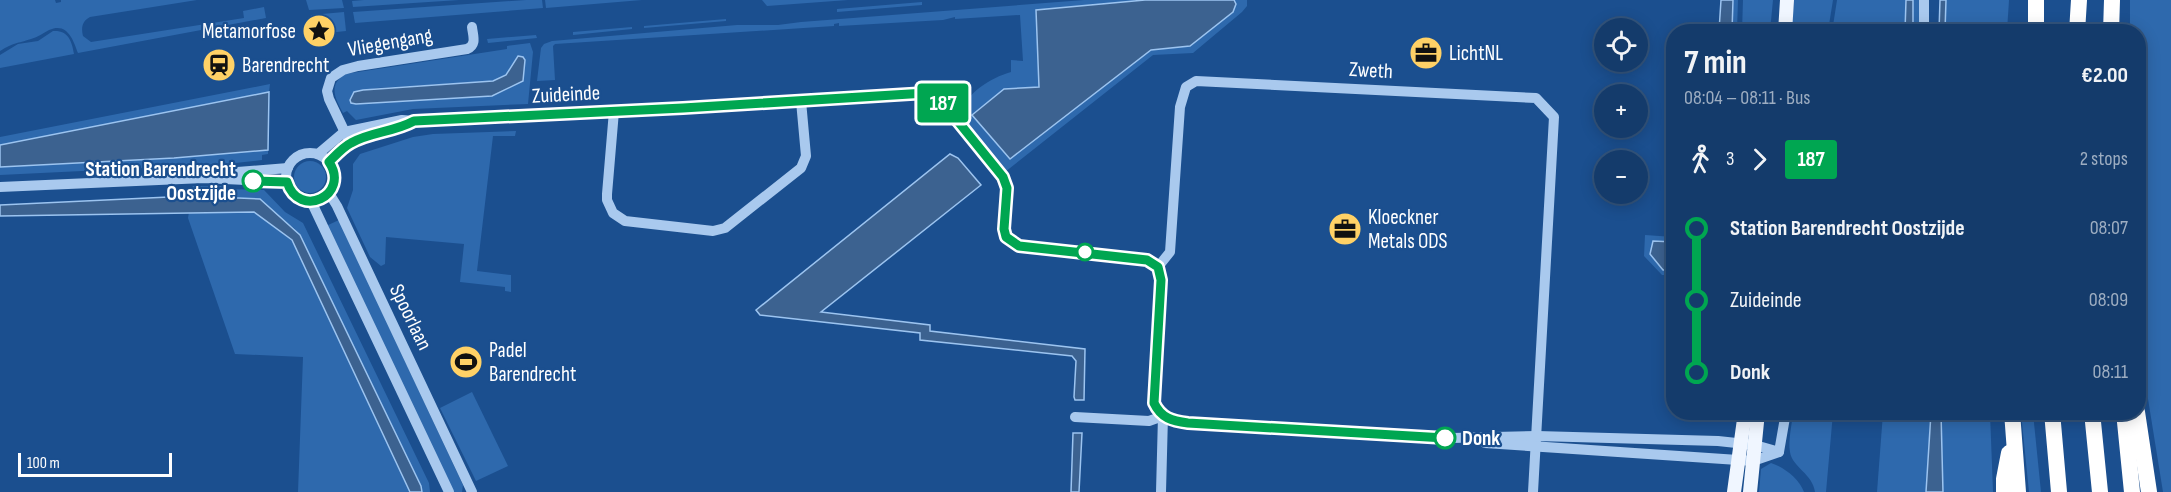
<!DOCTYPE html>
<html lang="en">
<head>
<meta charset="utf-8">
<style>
  :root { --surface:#143b6b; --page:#214673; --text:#f1f3f6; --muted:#9dadc1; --line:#33557e }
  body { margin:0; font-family:"Sofia Sans Condensed",sans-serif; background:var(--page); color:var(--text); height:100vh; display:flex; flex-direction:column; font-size:22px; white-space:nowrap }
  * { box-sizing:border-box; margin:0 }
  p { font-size:20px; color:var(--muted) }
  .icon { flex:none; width:33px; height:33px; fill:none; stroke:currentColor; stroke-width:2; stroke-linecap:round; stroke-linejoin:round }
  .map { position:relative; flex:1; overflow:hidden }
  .side { position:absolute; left:1666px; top:24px; width:480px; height:396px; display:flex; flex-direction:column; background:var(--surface); border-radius:24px; box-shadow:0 3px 15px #0003,0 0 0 2px var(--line) }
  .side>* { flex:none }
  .badge { padding:0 12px; border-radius:4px; font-size:21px; line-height:39px }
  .buttons { position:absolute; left:1594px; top:18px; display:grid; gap:12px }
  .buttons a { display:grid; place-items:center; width:54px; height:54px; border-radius:50%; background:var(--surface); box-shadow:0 3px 15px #0003,0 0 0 2px var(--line); font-size:30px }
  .scale { position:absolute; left:18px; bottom:15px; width:154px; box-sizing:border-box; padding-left:6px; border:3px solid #fff; border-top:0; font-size:16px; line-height:21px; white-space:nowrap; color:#fff; -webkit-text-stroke:4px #1b4f8f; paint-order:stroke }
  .map>.badge { position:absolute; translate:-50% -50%; box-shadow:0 0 0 3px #fff }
  .legs { display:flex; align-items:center; gap:9px; height:66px; padding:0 18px; font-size:20px }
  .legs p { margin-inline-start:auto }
  .headline { display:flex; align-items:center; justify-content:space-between; height:102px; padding:0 18px }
  h1 { font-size:33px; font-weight:700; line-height:45px }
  ul { padding:0 18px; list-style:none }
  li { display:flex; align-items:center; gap:21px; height:72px; font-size:22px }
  li i { display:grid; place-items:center; width:9px; height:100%; margin:0 8px; background:currentColor }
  li i::after { content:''; width:15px; height:15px; margin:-8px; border:4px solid; border-radius:50%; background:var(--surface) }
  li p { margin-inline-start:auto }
  li:first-child i { background:linear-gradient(#0000 50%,currentColor 0) }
  li:last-child i { background:linear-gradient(currentColor 50%,#0000 0) }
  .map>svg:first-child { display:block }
  .green { fill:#2e69ad; fill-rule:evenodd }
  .water { fill:#3c6290; stroke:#9cc4f0; stroke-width:1.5 }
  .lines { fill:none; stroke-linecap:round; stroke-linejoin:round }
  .minor { stroke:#a9c9ee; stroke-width:10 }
  .major { stroke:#f0f6ff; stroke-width:14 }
  .highway { stroke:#fff; stroke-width:16 }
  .line-1-casing { stroke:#fff; stroke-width:14 }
  .line-1 { stroke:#00a651; stroke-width:9 }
  .stop-1-dot { fill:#fff; stroke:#00a651; stroke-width:3 }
  .labels { text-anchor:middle; stroke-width:4.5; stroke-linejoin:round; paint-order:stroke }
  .poi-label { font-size:21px; fill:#fff; stroke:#1b4f8f; text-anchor:start }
  .street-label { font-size:21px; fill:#fff; stroke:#1b4f8f }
  .stop-label { font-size:21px; font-weight:bold; fill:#fff; stroke:#1b4f8f; text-anchor:end }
</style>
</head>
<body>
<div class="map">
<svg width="2171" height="492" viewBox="0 0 2171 492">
  <rect width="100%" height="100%" fill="#1b4f8f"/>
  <g class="green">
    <path d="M0,0h55l1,3 5,-1v-2h136l-107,17c-8,4 -9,11 -7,19l8,6 153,-24 -1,-7 21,-4 2,11 -188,35c-5,-14 -11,-31 -29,-23 -6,3 -11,7 -18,9 -15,5 -16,3 -31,12z"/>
    <polygon points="306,0 342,0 344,8 309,10"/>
    <polygon points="364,0 459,0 353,7 352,1"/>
    <polygon points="526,0 542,0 543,8 355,23 353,12"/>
    <polygon points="545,0 642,0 546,8"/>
    <polygon points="762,0 848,0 767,6"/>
    <path d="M1084,0h61l-109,10 3,77 -35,2 6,70 141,-109 39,-4 46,-42 -2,-4h13v6l-5,6 -49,41 -40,2 -148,117 -45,-57c6,-22 30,-37 51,-43v-12l12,1 -3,-46 -65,4v-2l-12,3 -104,6v-3l-5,1v2l-279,18 -2,2 2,34 -18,1 4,-33 3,-4 8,-3 185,-16h41l23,-3z"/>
    <polygon points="1733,0 1738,0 1737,31 1732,31"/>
    <polygon points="1743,0 1773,0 1770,31 1742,31"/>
    <polygon points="1794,0 1833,0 1828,31 1791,32"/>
    <polygon points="1837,0 1906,0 1905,31 1832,32"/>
    <polygon points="1913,0 1920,0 1919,31 1913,32"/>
    <polygon points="1946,0 2009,0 2007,31 1945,32"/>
    <polygon points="2130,0 2171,0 2171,492 2163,492 2139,343 2139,32 2130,31"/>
    <polygon points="922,2 922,5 837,12 837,9"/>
    <polygon points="344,12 346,31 318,34 311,15"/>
    <polygon points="726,19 726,21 644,28 644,26"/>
    <polygon points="632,27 632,29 573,35 573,32"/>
    <path d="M53,31c15,-1 19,10 21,23l-74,14v-13l18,-11 20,-3z"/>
    <polygon points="536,35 537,38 488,43 487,39"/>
    <path d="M530,43l3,9 -5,52 -115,5 -57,11 -9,-9 -4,2c-8,-15 -15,-28 2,-39l162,-25v-3zM514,62l9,19 -31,15 -138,-4 23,-4 116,-7c11,-4 17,-8 21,-19z"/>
    <polygon points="270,84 269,92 0,145 0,137"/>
    <polygon points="516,131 515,136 493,136 477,271 511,275 511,292 505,291 505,287 460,282 464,244 386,237 385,264 381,266 370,257 347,208 353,190 353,164 360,154 413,137 433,134"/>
    <polygon points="268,150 268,154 262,155 262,160 226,164 0,175 0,167 174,158"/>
    <circle cx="310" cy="177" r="16"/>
    <polygon points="193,186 227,186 227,189 264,190 285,212 303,223 429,483 430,492 422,492 421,486 300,235 294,228 252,199 190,196 190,190"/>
    <polygon points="189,212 254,212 292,240 410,492 298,492 303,357 235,354 188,218"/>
    <polygon points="339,220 463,485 462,492 454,492 326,226"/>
    <polygon points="1645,235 1674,237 1674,242 1653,241 1665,270 1674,262 1674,269 1666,275 1662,275 1644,256"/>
    <polygon points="472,392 508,466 476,481 440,408"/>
    <path d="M1793,413h40l-7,79h-11c-2,-18 -23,-25 -25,-40 -2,-12 2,-28 3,-39z"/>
    <polygon points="1883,413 1931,413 1926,492 1877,492"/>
    <polygon points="1941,413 1990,413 1993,492 1943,492"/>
    <polygon points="2021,413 2033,413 2041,492 2029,492"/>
    <path d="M1771,463c13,4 28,16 33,29h-45l2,-23z"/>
  </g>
  <g class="water">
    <polygon points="1145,0 1234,0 1236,4 1233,12 1190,46 1151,50 1010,159 972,115 1004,89 1039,87 1036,10"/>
    <polygon points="1721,0 1733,0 1732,31 1719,31"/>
    <polygon points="1906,0 1913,0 1913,31 1905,31"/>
    <polygon points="1940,0 1946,0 1945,31 1939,31"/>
    <polygon points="518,56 523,57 525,60 523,81 492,96 356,104 351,103 350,100 354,92 363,90 493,81 506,75"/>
    <polygon points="269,92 268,150 174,158 0,167 0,145"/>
    <polygon points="950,154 958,158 981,185 821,312 930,325 930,331 1085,349 1084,400 1075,400 1074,397 1076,361 1072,356 920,340 920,333 760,315 756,310"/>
    <polygon points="190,196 260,199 300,235 421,486 422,492 410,492 292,240 254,212 0,216 0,205"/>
    <polygon points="1653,241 1674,242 1674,262 1665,270 1663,270 1650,254"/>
    <polygon points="1931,413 1941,413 1943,492 1926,492"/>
    <polygon points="1073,433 1082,433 1079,492 1071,492"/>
  </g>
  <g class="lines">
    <g class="minor">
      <polyline points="1924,32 1924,0"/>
      <polyline points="614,111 607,194 607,200 613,213 625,221 713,231 725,228 801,168 806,156 801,101"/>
      <path d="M350,143l-21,-44 -2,-8 4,-13 12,-8 15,-4 109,-17c10,-4 6,-13 5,-22"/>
      <circle cx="310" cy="177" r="24"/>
      <path d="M318,154l26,-22 58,-12 12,1 247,-12 265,-16 13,5 64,79c6,17 -2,51 3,60 3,4 9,7 13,9l128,14 11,7"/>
      <polyline points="329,162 350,143 411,123"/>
      <polyline points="225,173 288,168"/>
      <polyline points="0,187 204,178 287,182"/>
      <polyline points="329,193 337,206 472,492"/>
      <polyline points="311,201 449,492"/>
      <polyline points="1158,267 1170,252 1180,107 1186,87 1196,81 1536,98 1554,117 1533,492"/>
      <polyline points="1158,267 1161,280 1154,403 1158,411 1172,421 1452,438 1537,436 1718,441 1755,445 1779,452"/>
      <polyline points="1075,417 1149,421 1163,416"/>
      <polyline points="1485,443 1753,461 1779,452 1786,412"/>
      <polyline points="1161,492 1163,416"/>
    </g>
    <g class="major">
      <polyline points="1785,32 1787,0"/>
      <polyline points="1734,492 1745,412"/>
      <polyline points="1750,492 1758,412"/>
    </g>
    <g class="highway">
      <polyline points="2036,32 2036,0"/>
      <polyline points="2077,32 2079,0"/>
      <polyline points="2111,32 2112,0"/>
      <polyline points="2012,412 2018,492"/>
      <polyline points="2052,412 2059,492"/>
      <polyline points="2092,412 2100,492"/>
      <polyline points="2124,412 2132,492"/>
      <polyline points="2137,412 2149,492"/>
      <polyline points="2004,492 2004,479 2009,453"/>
    </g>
  </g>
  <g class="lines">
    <defs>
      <path id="line-1" d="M253,181l34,1c12,38 64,13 42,-20 7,-7 14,-15 22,-19 19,-11 43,-11 63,-22l269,-13 243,-15 13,5 64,79 4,11 -3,41 2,8 13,9 128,14 11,7 3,13 -7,123c7,15 18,18 34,20l257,15"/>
    </defs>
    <use href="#line-1" class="line-1-casing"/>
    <use href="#line-1" class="line-1"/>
  </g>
  <defs>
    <symbol id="sight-disc" viewBox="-11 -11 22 22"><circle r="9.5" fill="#ffd166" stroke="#1b4f8f"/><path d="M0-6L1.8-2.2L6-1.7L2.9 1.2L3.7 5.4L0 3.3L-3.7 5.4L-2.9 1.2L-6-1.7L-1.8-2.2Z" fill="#111"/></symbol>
    <symbol id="office-disc" viewBox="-11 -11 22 22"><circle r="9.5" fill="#ffd166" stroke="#1b4f8f"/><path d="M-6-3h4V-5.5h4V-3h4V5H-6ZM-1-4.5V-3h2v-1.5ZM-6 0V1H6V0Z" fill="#111"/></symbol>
    <symbol id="station-disc" viewBox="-11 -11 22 22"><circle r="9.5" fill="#ffd166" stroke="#1b4f8f"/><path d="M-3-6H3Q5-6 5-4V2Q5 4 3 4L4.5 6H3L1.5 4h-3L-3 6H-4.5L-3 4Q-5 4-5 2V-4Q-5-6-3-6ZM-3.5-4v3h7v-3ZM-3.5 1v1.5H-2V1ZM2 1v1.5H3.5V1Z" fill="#111"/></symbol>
    <symbol id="stadium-disc" viewBox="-11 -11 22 22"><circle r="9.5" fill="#ffd166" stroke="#1b4f8f"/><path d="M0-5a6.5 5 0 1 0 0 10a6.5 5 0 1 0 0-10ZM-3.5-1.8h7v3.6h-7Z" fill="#111"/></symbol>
  </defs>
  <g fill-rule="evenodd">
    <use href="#sight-disc" x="300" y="12" width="38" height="38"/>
    <use href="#office-disc" x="1407" y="34" width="38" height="38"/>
    <use href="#station-disc" x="200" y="46" width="38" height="38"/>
    <use href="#office-disc" x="1326" y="210" width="38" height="38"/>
    <use href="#stadium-disc" x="447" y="343" width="38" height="38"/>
  </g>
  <g class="stop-1-dot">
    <circle cx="253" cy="181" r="10"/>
    <circle cx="1085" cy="252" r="8"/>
    <circle cx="1445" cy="438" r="10"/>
  </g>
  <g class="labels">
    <g class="poi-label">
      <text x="296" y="38" text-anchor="end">Metamorfose</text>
      <text x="1449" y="60">LichtNL</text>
      <text x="242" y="72">Barendrecht</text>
      <text x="1368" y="224">Kloeckner<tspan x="1368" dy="24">Metals ODS</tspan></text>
      <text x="489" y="357">Padel<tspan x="489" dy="24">Barendrecht</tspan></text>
    </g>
    <g class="street-label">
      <text transform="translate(390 42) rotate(-10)" y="7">Vliegengang</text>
      <text transform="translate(1371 70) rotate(3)" y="7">Zweth</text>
      <text transform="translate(566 94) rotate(-3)" y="7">Zuideinde</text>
      <text transform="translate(411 317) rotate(64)" y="7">Spoorlaan</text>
    </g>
    <g class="stop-label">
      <text x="236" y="176">Station Barendrecht<tspan x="236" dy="24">Oostzijde</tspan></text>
      <text x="1462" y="445" text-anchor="start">Donk</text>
    </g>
  </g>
</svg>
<div class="buttons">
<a><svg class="icon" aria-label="locate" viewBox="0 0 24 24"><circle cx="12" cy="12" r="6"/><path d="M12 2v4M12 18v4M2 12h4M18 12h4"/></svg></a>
<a>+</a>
<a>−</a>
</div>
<div class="scale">100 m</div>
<b class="badge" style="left:943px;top:103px;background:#00a651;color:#fff">187</b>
<section class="side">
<div class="headline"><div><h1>7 min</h1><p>08:04 – 08:11 · Bus</p></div><b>€2.00</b></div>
<div class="legs"><svg class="icon" aria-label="walk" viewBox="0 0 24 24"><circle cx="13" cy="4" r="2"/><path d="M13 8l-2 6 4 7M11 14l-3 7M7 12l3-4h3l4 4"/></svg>3<svg class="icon" aria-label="forward" viewBox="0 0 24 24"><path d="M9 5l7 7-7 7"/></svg><b class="badge" style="background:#00a651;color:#fff">187</b><p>2 stops</p></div>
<ul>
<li><i style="color:#00a651"></i><b>Station Barendrecht Oostzijde</b><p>08:07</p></li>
<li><i style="color:#00a651"></i><span>Zuideinde</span><p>08:09</p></li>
<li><i style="color:#00a651"></i><b>Donk</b><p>08:11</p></li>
</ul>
</section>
</div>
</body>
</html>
